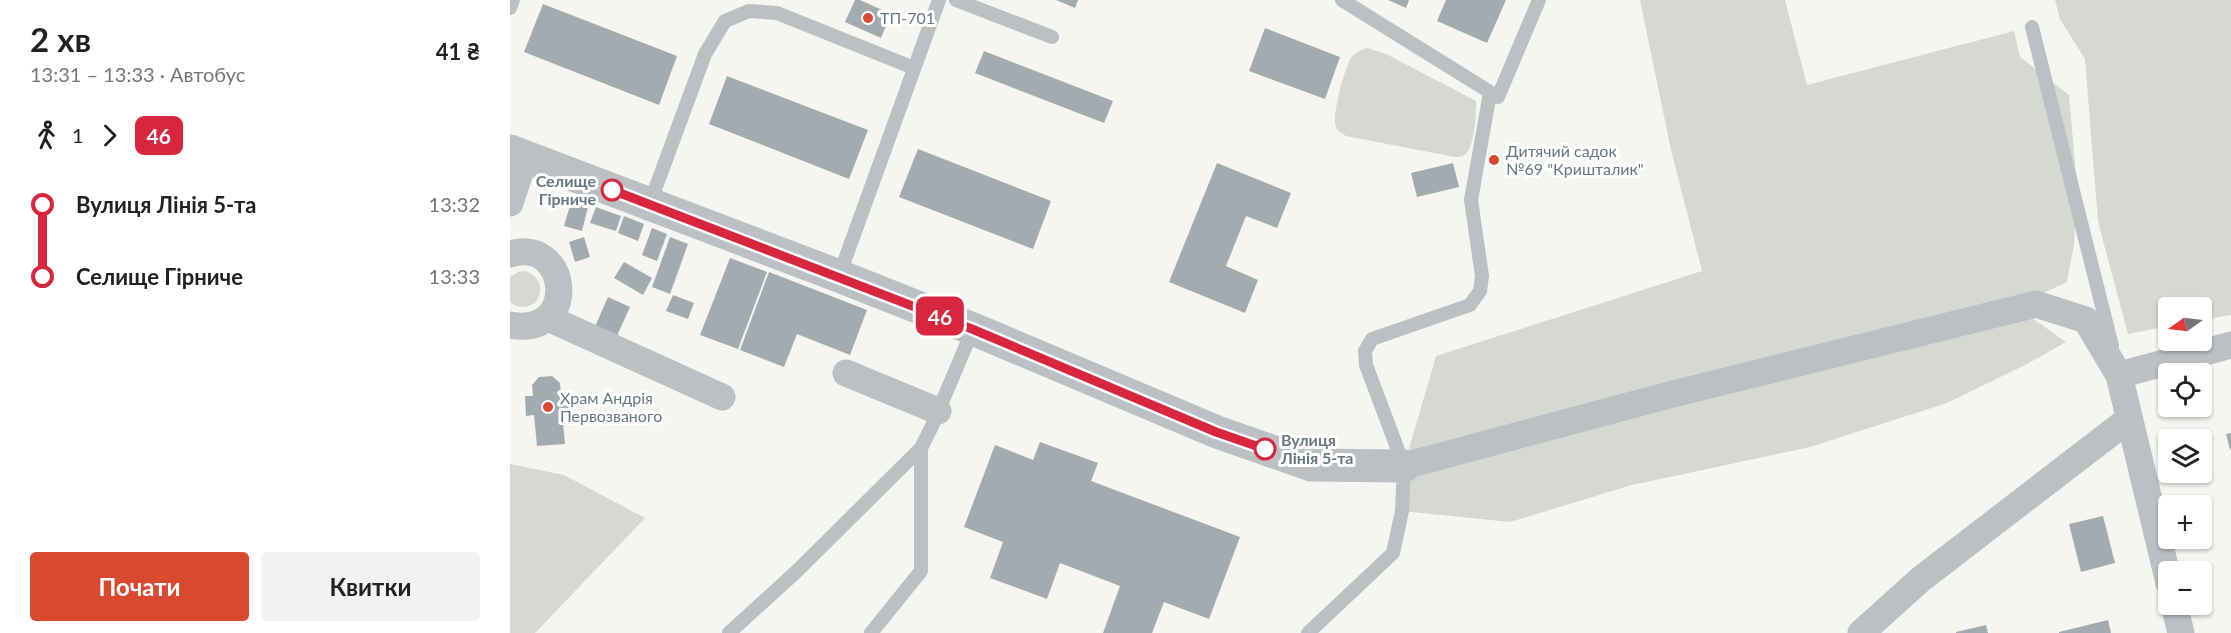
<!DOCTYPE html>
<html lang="uk">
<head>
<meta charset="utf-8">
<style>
  :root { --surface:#fff; --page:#f2f2f2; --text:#202124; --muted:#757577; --accent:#d8492f }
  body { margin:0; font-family:Lato,sans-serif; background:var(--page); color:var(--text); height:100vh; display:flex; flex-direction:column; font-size:22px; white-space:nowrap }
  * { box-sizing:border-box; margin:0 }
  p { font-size:20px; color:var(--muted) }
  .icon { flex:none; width:33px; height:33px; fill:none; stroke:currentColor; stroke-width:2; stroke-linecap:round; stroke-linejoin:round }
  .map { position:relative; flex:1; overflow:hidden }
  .details { display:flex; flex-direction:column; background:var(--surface); width:510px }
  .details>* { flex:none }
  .badge { padding:0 12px; border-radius:9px; font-size:21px; line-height:39px }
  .needle { width:39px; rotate:256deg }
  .buttons { position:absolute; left:1648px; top:297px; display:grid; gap:12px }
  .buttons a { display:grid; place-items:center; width:54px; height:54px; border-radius:6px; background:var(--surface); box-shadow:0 2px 4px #0004; font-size:30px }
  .map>.badge { position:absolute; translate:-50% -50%; box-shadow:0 0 0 3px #fff }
  .legs { display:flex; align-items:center; gap:9px; height:66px; padding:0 30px; font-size:20px }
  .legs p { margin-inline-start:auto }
  .overview { display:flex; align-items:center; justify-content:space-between; height:102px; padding:0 30px }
  h1 { font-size:33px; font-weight:700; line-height:45px }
  .primary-button { display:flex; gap:12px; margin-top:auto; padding:12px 30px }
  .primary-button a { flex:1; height:69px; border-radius:6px; background:var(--accent); color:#fff; font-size:24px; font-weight:700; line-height:69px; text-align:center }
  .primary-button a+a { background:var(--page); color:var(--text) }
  ul { padding:0 30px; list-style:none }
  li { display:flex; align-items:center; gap:21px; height:72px; font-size:22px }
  li i { display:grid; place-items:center; width:9px; height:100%; margin:0 8px; background:currentColor }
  li i::after { content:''; width:15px; height:15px; margin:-8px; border:4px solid; border-radius:50%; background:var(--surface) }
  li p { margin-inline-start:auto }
  li:first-child i { background:linear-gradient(#0000 50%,currentColor 0) }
  li:last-child i { background:linear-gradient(currentColor 50%,#0000 0) }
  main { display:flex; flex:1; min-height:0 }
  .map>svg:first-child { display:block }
  .green { fill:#d5d9d1 }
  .building { fill:#a2acb0 }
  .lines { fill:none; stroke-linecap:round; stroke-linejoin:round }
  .service { stroke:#bcc0c3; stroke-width:14 }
  .minor { stroke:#bcc0c3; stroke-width:27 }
  .tertiary { stroke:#bcc0c3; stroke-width:33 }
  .line-1-casing { stroke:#fff; stroke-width:14 }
  .line-1 { stroke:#d7263d; stroke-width:9 }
  .poi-dot { fill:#d8492f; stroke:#fff; stroke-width:2 }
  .stop-1-dot { fill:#fff; stroke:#d7263d; stroke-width:3 }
  .labels { text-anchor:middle; stroke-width:6; stroke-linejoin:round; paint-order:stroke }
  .poi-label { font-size:16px; fill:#667781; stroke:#fff; text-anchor:start }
  .stop-label { font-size:16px; font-weight:bold; fill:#667781; stroke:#fff; text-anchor:end }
</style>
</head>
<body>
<main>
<section class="details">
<div class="overview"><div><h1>2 хв</h1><p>13:31 – 13:33 · Автобус</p></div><b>41 ₴</b></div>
<div class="legs"><svg class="icon" aria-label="walk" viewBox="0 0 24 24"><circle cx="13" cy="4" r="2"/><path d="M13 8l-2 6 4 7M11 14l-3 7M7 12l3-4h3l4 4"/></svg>1<svg class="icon" aria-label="forward" viewBox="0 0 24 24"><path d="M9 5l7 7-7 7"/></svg><b class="badge" style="background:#d7263d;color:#fff">46</b></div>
<ul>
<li><i style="color:#d7263d"></i><b>Вулиця Лінія 5-та</b><p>13:32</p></li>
<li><i style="color:#d7263d"></i><b>Селище Гірниче</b><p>13:33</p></li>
</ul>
<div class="primary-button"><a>Почати</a><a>Квитки</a></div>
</section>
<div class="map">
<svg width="1721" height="633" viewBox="0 0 1721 633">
  <rect width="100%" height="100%" fill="#f5f5f1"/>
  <g class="green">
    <polygon points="1130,0 1275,0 1297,85 1504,31 1510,57 1559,95 1567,186 1564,244 1557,282 1505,306 1556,342 1517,364 1437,403 1300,447 1122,485 1000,522 892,511 894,466 926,356 1192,271 1161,150"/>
    <polygon points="1545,0 1721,0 1721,315 1692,320 1692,308 1659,308 1659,326 1618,334 1588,222 1575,59 1550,19"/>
    <path d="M857,48l19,6 90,47c1,9 -2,42 -8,50 -3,5 -7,6 -13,6l-109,-21c-4,-3 -8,-4 -10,-9 -5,-10 9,-60 15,-69 4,-6 10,-8 16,-10z"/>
    <path d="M14,271c16,4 21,19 11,32 -9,5 -17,6 -25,-1v-25l8,-5z"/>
    <polygon points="0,464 54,475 135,518 25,633 0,633"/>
  </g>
  <g class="building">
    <polygon points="345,0 350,0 381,14 371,38 335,22"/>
    <polygon points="546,0 568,0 565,8"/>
    <polygon points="878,0 899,0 896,8"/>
    <polygon points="936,0 996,0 977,43 927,21"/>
    <polygon points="33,4 167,56 149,105 14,52"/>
    <polygon points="755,28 830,57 815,99 739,71"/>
    <polygon points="474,51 603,101 594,123 465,73"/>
    <polygon points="217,76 358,130 339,179 199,124"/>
    <polygon points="408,149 541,201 523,249 389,197"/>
    <polygon points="707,163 781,193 767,228 736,216 716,266 748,280 735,313 659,282"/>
    <polygon points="943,163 949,187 907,197 901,173"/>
    <polygon points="61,202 78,207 72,231 54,226"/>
    <polygon points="86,207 111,216 106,231 80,223"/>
    <polygon points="114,216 134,224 128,241 108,233"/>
    <polygon points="142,228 157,234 147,261 132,255"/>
    <polygon points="74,237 80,257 65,262 59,242"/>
    <polygon points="160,237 178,244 160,294 142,287"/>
    <polygon points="220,258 257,272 228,349 190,335"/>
    <polygon points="114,262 142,278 133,295 104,278"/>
    <polygon points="259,272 357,310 340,355 287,334 274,367 230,350"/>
    <polygon points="163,295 184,303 178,319 156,311"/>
    <polygon points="98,297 120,307 106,338 84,329"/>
    <polygon points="42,376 50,383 51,393 59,393 60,412 52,413 55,444 27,446 24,415 16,416 15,396 23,396 22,385 29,377"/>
    <polygon points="1721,433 1721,450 1720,450 1716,434"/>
    <polygon points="530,442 588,463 581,481 730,537 699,619 654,602 642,633 593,633 610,586 550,563 537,599 480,578 493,542 454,527 485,445 523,460"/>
    <polygon points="1593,516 1605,563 1571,572 1559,524"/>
    <polygon points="1598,620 1601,633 1549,633 1549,632"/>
    <polygon points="1476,625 1478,633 1446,633 1446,632"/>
  </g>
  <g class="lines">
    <g class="service">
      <polyline points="446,0 542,37"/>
      <polyline points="832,0 988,97 1029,0"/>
      <polyline points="0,8 3,0"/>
      <polyline points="1522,27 1602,346"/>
      <polyline points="140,203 195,54 215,21 239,11 267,13 404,68"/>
      <polyline points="329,276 429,0"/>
      <polyline points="219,633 287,571 411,448 422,426 463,329"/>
      <polyline points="361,633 411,571 411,448"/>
      <polyline points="798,633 883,553 892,511 894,466 856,365 855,351 862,339 960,305 970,291 972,276 961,200 980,93"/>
    </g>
    <g class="minor">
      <polyline points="0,203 15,157"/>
      <path d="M0,254c60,-18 70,84 0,71"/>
      <polyline points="38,318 212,397"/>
      <polyline points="336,373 428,411"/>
      <polyline points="1609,375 1721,345"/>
      <polyline points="894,466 1159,395 1526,304 1576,320 1609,375 1659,583"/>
      <polyline points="1664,604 1671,633"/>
      <polyline points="1351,633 1411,579 1619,419"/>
    </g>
    <polyline class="tertiary" points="0,151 329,276 463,329 707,432 801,465 894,466"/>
  </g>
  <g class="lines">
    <defs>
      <polyline id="line-1" points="102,190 462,329 706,432 755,449"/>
    </defs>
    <use href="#line-1" class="line-1-casing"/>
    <use href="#line-1" class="line-1"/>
  </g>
  <g class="poi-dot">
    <circle cx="358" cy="18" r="6"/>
    <circle cx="984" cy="160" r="6"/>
    <circle cx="38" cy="407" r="6"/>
  </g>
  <g class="stop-1-dot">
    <circle cx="102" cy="190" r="10"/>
    <circle cx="755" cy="449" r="10"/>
  </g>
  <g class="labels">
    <g class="poi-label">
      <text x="370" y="24">ТП-701</text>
      <text x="996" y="157">Дитячий садок<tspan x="996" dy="18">№69 "Кришталик"</tspan></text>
      <text x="50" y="404">Храм Андрія<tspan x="50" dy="18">Первозваного</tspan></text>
    </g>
    <g class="stop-label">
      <text x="86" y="187">Селище<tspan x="86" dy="18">Гірниче</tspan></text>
      <text x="771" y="446" text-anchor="start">Вулиця<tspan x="771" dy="18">Лінія 5-та</tspan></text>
    </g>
  </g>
</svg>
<div class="buttons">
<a><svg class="needle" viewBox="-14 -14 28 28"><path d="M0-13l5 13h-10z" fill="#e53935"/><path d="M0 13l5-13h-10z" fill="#757577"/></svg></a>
<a><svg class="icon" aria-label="locate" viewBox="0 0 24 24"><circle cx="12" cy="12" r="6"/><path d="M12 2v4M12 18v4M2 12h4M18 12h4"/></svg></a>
<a><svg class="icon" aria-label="layers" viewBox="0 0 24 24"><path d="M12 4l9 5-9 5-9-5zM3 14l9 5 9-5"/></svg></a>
<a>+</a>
<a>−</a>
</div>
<b class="badge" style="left:430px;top:316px;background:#d7263d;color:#fff">46</b>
</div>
</main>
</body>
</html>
